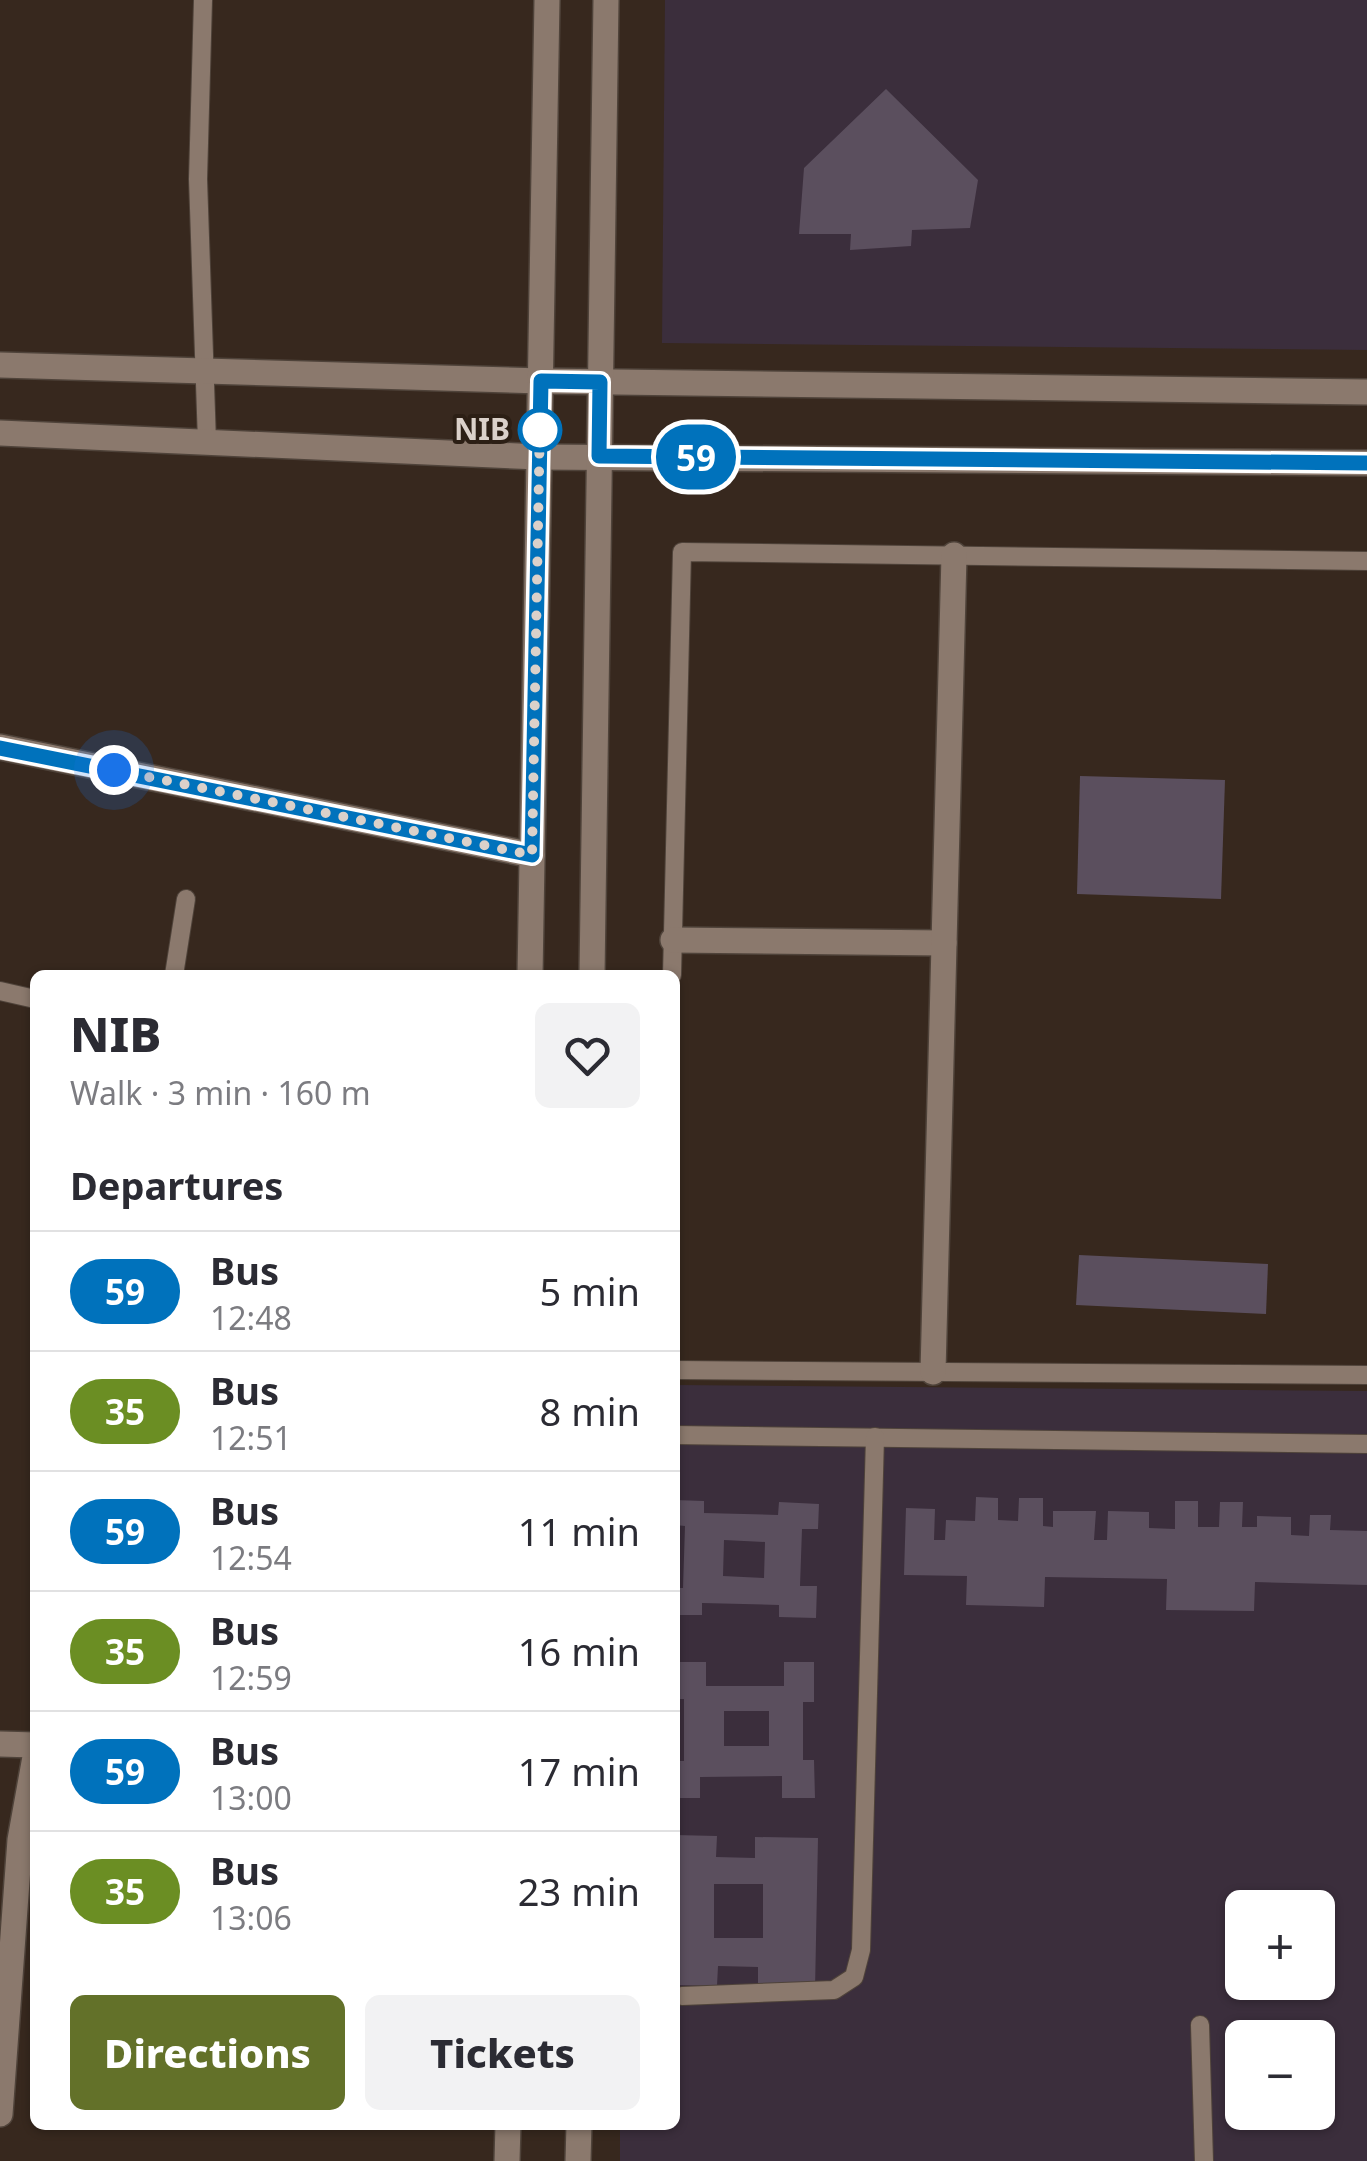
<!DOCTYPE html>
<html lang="en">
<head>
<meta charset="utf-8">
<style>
  :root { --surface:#fff; --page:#f2f2f3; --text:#2b2b33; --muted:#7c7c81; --line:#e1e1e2; --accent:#637129 }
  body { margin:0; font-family:"Noto Sans",sans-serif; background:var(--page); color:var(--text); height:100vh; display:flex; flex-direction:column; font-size:38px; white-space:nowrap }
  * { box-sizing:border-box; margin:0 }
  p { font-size:32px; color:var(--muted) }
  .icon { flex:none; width:55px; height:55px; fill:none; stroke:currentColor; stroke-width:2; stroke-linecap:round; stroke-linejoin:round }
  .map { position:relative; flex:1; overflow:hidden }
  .drawer { position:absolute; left:30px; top:970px; width:650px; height:1160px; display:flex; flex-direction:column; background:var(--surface); border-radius:15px; box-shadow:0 2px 8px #0004 }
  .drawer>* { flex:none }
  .badge { padding:0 20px; border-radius:32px; font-size:35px; line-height:65px }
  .buttons { position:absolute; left:1225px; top:1890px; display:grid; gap:20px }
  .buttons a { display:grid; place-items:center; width:110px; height:110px; border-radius:15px; background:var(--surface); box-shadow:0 2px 8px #0004; font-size:50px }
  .you { position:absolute; width:50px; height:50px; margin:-25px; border:8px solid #fff; border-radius:50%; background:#1a73e8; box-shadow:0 0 0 15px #1a73e833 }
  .map>.badge { position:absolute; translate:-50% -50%; box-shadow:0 0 0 5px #fff }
  h2 { padding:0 40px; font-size:38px; line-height:90px }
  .round { display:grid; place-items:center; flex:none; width:105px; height:105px; border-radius:15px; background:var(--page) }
  .headline { display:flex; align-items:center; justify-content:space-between; height:170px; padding:0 40px }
  h1 { font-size:48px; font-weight:800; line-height:75px }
  .primary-button { display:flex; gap:20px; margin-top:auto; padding:20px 40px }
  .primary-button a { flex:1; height:115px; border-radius:15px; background:var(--accent); color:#fff; font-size:40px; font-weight:800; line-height:115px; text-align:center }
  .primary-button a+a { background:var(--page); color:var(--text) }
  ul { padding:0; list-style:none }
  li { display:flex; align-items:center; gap:30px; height:120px; padding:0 40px; border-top:2px solid var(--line) }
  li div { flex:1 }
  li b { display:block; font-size:38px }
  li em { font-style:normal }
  li .badge { min-width:110px; font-weight:700; text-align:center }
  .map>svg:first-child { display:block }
  .commercial { fill:#3b2e3c; fill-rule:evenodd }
  .building { fill:#5b4f5e; fill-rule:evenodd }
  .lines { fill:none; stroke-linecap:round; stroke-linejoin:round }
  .lane-casing { stroke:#4f433a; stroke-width:20 }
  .street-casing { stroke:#4f433a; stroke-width:28 }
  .secondary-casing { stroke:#4f433a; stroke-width:28 }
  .lane { stroke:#8b796d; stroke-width:18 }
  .street { stroke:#8b796d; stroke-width:25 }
  .secondary { stroke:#8b796d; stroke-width:25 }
  .line-casing { stroke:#fff; stroke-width:22 }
  .line { stroke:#0072bc; stroke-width:15 }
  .walk { stroke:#dbd1ca; stroke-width:10; stroke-dasharray:0 18 }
  .stop-dot { fill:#fff; stroke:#0072bc; stroke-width:5 }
  .labels { text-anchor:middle; stroke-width:8; stroke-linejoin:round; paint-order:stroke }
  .stop-label { font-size:30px; font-weight:bold; fill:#dbd1ca; stroke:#2c1f15; text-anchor:end }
</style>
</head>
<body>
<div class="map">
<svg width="1367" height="2161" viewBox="0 0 1367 2161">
  <rect width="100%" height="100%" fill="#37281e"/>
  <g class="commercial">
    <polygon points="665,0 1367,0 1367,350 662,343"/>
    <path d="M675,1385l692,6v770h-747v-36h55zM1242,1908h76v74h-76zM1242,2038h76v74h-76z"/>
  </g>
  <g class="building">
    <polygon points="886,89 978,180 970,228 912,230 911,246 850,250 851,234 799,234 804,168"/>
    <polygon points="1080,776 1225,780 1221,899 1077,894"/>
    <polygon points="1079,1255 1268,1264 1266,1314 1076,1305"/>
    <polygon points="976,1497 998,1498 998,1520 1018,1521 1019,1498 1043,1498 1043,1526 1053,1527 1053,1511 1096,1511 1094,1540 1107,1540 1108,1511 1149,1512 1149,1528 1175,1529 1175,1501 1198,1501 1198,1527 1219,1527 1220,1502 1243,1502 1242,1527 1257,1527 1257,1516 1291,1517 1291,1535 1309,1536 1310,1515 1331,1515 1330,1530 1367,1531 1367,1585 1255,1582 1254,1611 1166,1610 1167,1579 1045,1577 1044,1607 966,1605 967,1576 904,1575 906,1508 935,1509 934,1540 945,1540 946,1520 975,1521"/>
    <path d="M675,1500l29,1v12l74,2 1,-13 40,2 -1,25h-16l-2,57h17l-1,32 -37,-1v-12l-77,-2v12h-27v-27h8l2,-62 -10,-1zM724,1540l41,2 -1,36 -41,-2z"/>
    <path d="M675,1662h31v24h78v-24h30v40h-11v58h11l1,38h-33v-22l-82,1v21h-25v-37h9v-62h-9zM724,1711h45v35h-45z"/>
    <path d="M675,1835l42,1 -1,21 39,1v-21l63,1 -3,152 -57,-2v-21l-40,-1 -1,20 -42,-1zM714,1884h49v54h-49z"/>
  </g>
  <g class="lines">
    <defs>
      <g id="lane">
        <polyline points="203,0 198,179 207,442"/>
        <polyline points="174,975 186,899"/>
        <polyline points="672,975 682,552 1367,561"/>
        <polyline points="0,991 35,999"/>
        <polyline points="675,1370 1367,1375"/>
        <polyline points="675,1435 1367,1444"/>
        <polyline points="682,1996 834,1990 854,1977 861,1950 875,1437"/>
        <polyline points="1200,2025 1204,2161"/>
      </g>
      <g id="street">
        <polyline points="0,365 541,381"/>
        <polyline points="0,433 539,457"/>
        <polyline points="0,747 532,855"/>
        <polyline points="673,940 944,943"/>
        <polyline points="933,1372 954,555"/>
        <polyline points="0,2114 20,1840 35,1757"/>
      </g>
      <g id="secondary">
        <polyline points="541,381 1367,392"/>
        <polyline points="539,457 1367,463"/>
        <polyline points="530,975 547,0"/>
        <polyline points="592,975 606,0"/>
        <polyline points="0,1744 35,1745"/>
        <polyline points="507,2161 508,2125"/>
        <polyline points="578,2161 579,2125"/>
      </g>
    </defs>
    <use href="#lane" class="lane-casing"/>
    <use href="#street" class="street-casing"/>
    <use href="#secondary" class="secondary-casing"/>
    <use href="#lane" class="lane"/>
    <use href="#street" class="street"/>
    <use href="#secondary" class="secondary"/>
  </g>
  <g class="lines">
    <defs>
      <polyline id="line" points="0,748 532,855 541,381 600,382 599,456 1367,463"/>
    </defs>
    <use href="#line" class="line-casing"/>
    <use href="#line" class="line"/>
    <polyline class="walk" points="114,770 532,855 540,419 540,430"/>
  </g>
  <circle class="stop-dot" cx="540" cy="430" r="20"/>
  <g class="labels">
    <g class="stop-label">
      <text x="510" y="440">NIB</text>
    </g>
  </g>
</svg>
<div class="buttons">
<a>+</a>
<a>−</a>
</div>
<div class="you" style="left:114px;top:770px"></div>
<b class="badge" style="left:696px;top:457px;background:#0072bc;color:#fff">59</b>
<section class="drawer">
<div class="headline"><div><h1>NIB</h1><p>Walk · 3 min · 160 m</p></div><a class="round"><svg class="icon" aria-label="heart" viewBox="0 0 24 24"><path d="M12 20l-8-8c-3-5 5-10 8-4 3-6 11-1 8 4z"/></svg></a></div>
<h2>Departures</h2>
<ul>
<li><span class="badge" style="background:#0072bc;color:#fff">59</span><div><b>Bus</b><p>12:48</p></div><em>5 min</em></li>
<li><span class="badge" style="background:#6b8e23;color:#fff">35</span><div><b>Bus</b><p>12:51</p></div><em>8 min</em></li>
<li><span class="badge" style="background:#0072bc;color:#fff">59</span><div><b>Bus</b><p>12:54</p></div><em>11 min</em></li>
<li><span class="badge" style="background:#6b8e23;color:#fff">35</span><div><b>Bus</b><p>12:59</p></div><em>16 min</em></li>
<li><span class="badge" style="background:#0072bc;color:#fff">59</span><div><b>Bus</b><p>13:00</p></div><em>17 min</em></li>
<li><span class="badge" style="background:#6b8e23;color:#fff">35</span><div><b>Bus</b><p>13:06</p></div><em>23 min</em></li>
</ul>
<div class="primary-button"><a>Directions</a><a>Tickets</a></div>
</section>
</div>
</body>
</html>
